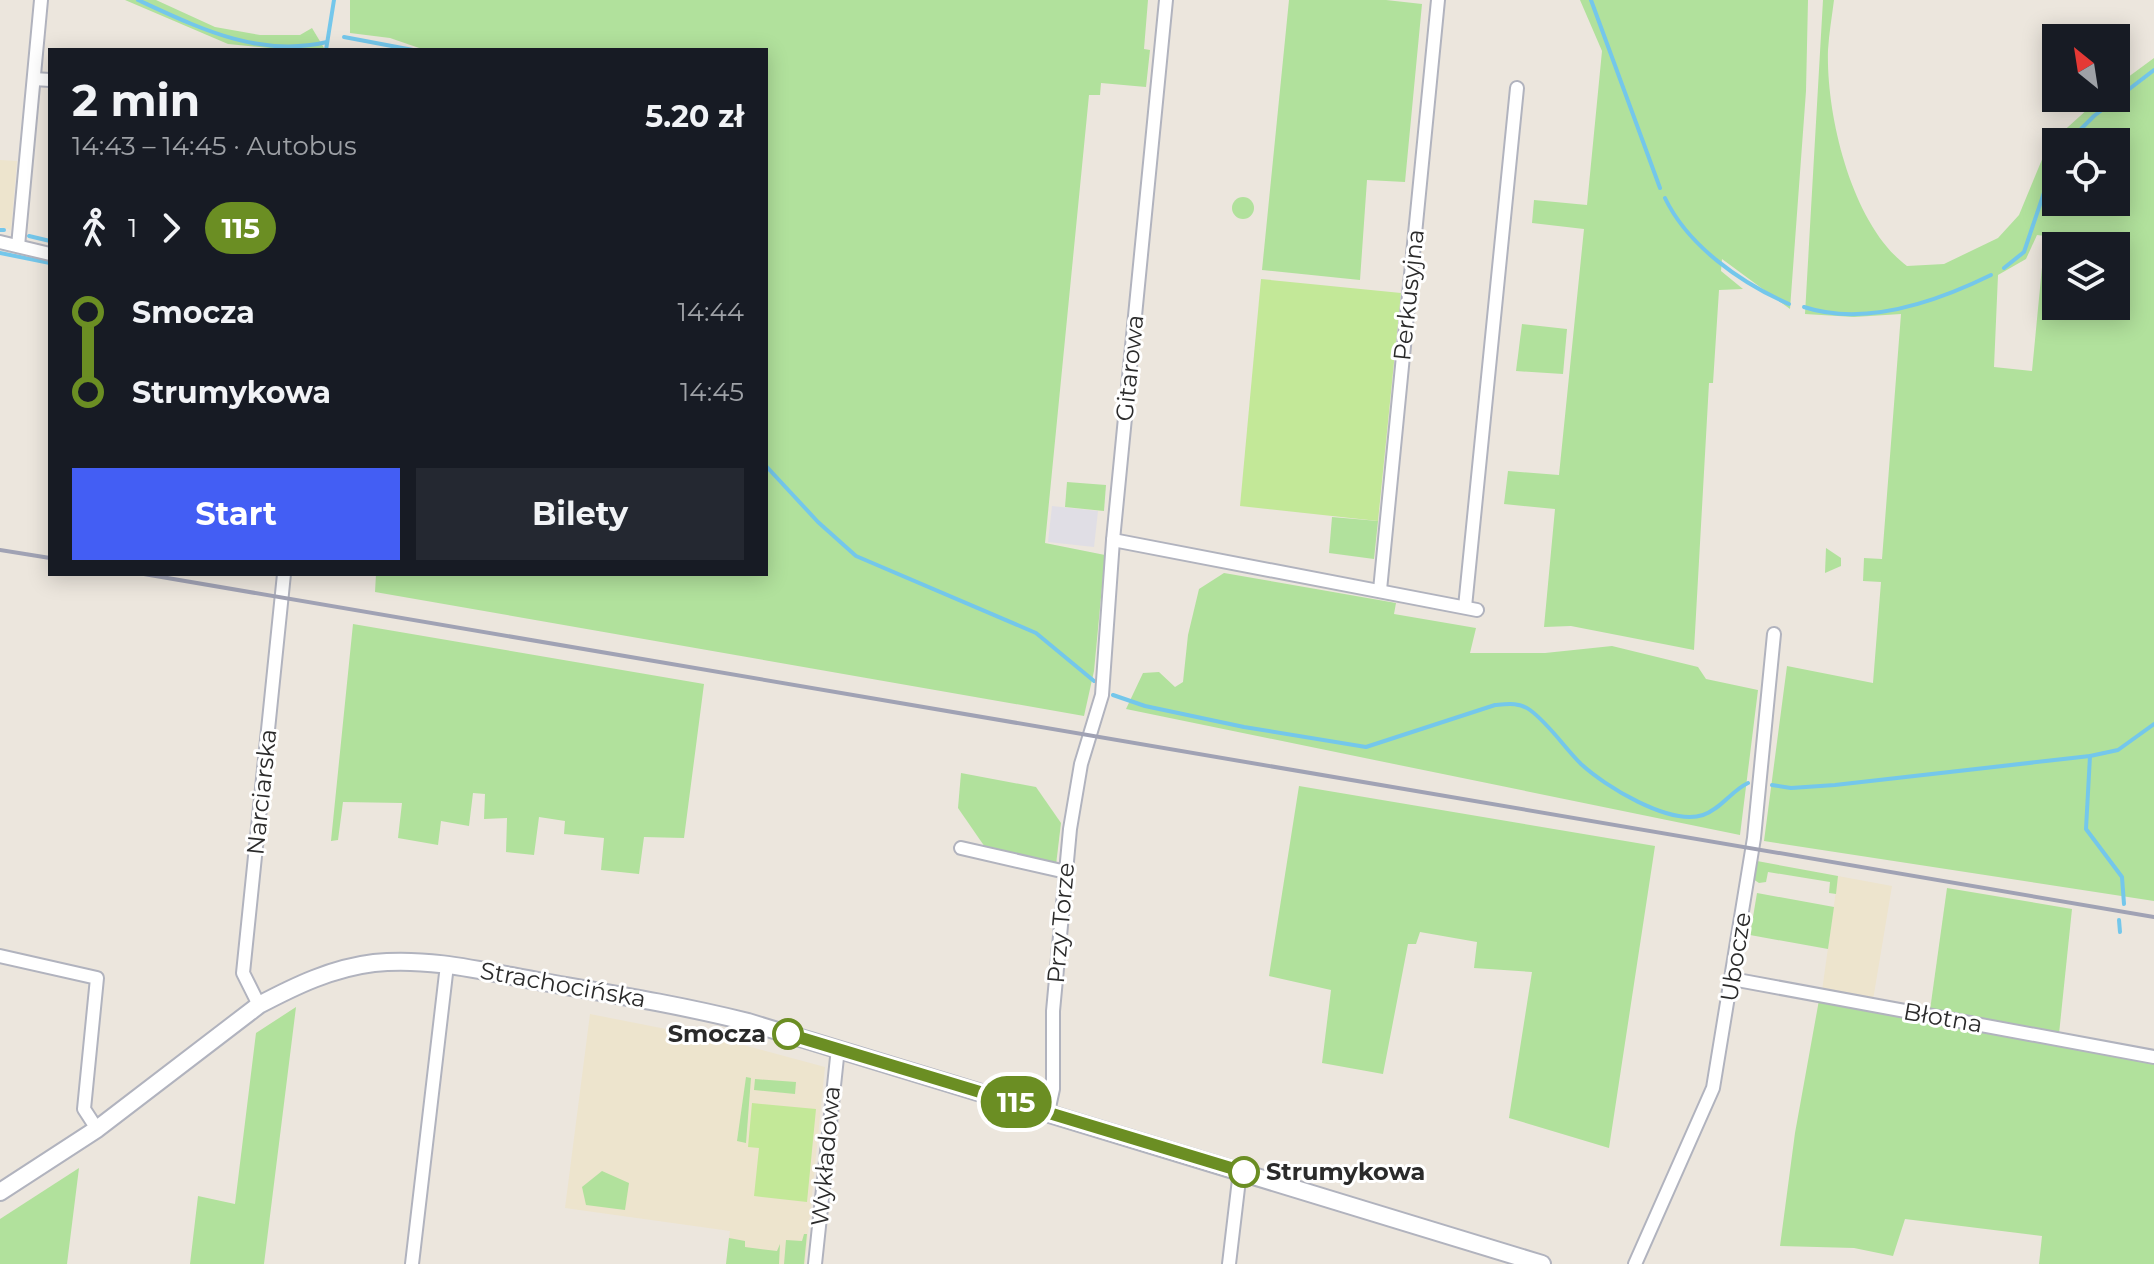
<!DOCTYPE html>
<html lang="pl">
<head>
<meta charset="utf-8">
<style>
  :root { --surface:#171b24; --page:#242831; --text:#f1f3f6; --muted:#9ea1a6; --accent:#435ef4 }
  body { margin:0; font-family:Montserrat,sans-serif; background:var(--page); color:var(--text); height:100vh; display:flex; flex-direction:column; font-size:30px; white-space:nowrap }
  * { box-sizing:border-box; margin:0 }
  p { font-size:26px; color:var(--muted) }
  .icon { flex:none; width:44px; height:44px; fill:none; stroke:currentColor; stroke-width:2; stroke-linecap:round; stroke-linejoin:round }
  .map { position:relative; flex:1; overflow:hidden }
  .side { position:absolute; left:48px; top:48px; width:720px; height:528px; display:flex; flex-direction:column; background:var(--surface); border-radius:0px; box-shadow:0 4px 20px #0003 }
  .side>* { flex:none }
  .badge { padding:0 16px; border-radius:26px; font-size:28px; line-height:52px }
  .needle { width:52px; rotate:330deg }
  .fabs { position:absolute; left:2042px; top:24px; display:grid; gap:16px }
  .fabs a { display:grid; place-items:center; width:88px; height:88px; border-radius:0px; background:var(--surface); box-shadow:0 4px 20px #0003; font-size:40px }
  .map>.badge { position:absolute; translate:-50% -50%; box-shadow:0 0 0 4px #fff }
  .legs { display:flex; align-items:center; gap:12px; height:88px; padding:0 24px; font-size:26px }
  .legs p { margin-inline-start:auto }
  .headline { display:flex; align-items:center; justify-content:space-between; height:136px; padding:0 24px }
  h1 { font-size:44px; font-weight:700; line-height:60px }
  .action { display:flex; gap:16px; margin-top:auto; padding:16px 24px }
  .action a { flex:1; height:92px; border-radius:0px; background:var(--accent); color:#fff; font-size:32px; font-weight:700; line-height:92px; text-align:center }
  .action a+a { background:var(--page); color:var(--text) }
  ul { padding:0 24px; list-style:none }
  li { display:flex; align-items:center; gap:28px; height:80px; font-size:30px }
  li i { display:grid; place-items:center; width:12px; height:100%; margin:0 10px; background:currentColor }
  li i::after { content:''; width:20px; height:20px; margin:-10px; border:6px solid; border-radius:50%; background:var(--surface) }
  li p { margin-inline-start:auto }
  li:first-child i { background:linear-gradient(#0000 50%,currentColor 0) }
  li:last-child i { background:linear-gradient(currentColor 50%,#0000 0) }
  .map>svg:first-child { display:block }
  .industrial { fill:#e0dee5 }
  .education { fill:#ede4cd }
  .green { fill:#b1e19c; fill-rule:evenodd }
  .pitch { fill:#c3e898 }
  .lines { fill:none; stroke-linecap:round; stroke-linejoin:round }
  .stream { stroke:#74c7eb; stroke-width:4 }
  .street-casing { stroke:#b1b3be; stroke-width:16 }
  .secondary-casing { stroke:#b1b3be; stroke-width:20 }
  .street { stroke:#fff; stroke-width:12 }
  .secondary { stroke:#fff; stroke-width:16 }
  .rail { stroke:#a0a2b4; stroke-width:4 }
  .line-1-casing { stroke:#fff; stroke-width:18 }
  .line-1 { stroke:#6b8e23; stroke-width:12 }
  .stop-1-dot { fill:#fff; stroke:#6b8e23; stroke-width:4 }
  .labels { text-anchor:middle; stroke-width:6; stroke-linejoin:round; paint-order:stroke }
  .street-label { font-size:24px; fill:#2b2b2b; stroke:#fff }
  .stop-label { font-size:24px; font-weight:bold; fill:#2b2b2b; stroke:#fff; text-anchor:end }
</style>
</head>
<body>
<div class="map">
<svg width="2154" height="1264" viewBox="0 0 2154 1264">
  <rect width="100%" height="100%" fill="#ece6dd"/>
  <polygon class="industrial" points="1052,506 1098,511 1094,547 1048,542"/>
  <g class="education">
    <polygon points="0,160 17,161 11,230 0,227"/>
    <polygon points="1838,876 1892,886 1873,1000 1822,991"/>
    <polygon points="590,1014 732,1042 825,1067 805,1264 726,1264 730,1231 565,1208"/>
  </g>
  <g class="green">
    <polygon points="125,0 156,0 215,27 260,35 300,35 312,28 324,48 290,50 228,44"/>
    <polygon points="350,0 1148,0 1144,49 1150,50 1146,87 1101,83 1100,95 1089,95 1045,543 1105,555 1094,671 1084,716 375,592 376,574 766,574 766,50 425,50 390,38 350,33"/>
    <polygon points="1289,0 1386,0 1422,4 1405,182 1367,180 1360,280 1262,270"/>
    <polygon points="1580,0 1808,0 1806,91 1790,309 1722,259 1721,271 1743,289 1719,290 1713,383 1709,383 1694,650 1571,626 1544,627 1555,509 1504,504 1508,471 1559,475 1584,229 1532,223 1534,200 1587,205 1602,51"/>
    <path d="M1823,0h11c-2,16 -5,33 -6,50 -2,66 24,175 79,216l37,-2 54,-26 21,-23 29,-70 52,-47h16v-12l38,-28v843l-390,-60 23,-175 86,17 8,-101 -18,-1 1,-23 18,1 19,-245 -47,3 -49,-3zM2116,142v60h-60v-60zM2037,235l8,1 -13,135 -38,-4 4,-92 28,-16zM2056,246h60v60h-60z"/>
    <circle cx="1243" cy="208" r="11"/>
    <polygon points="1522,324 1567,329 1563,374 1516,371"/>
    <polygon points="1067,482 1106,485 1104,511 1065,507"/>
    <polygon points="1332,517 1378,521 1374,559 1329,553"/>
    <polygon points="1826,548 1841,558 1841,566 1825,573"/>
    <polygon points="1224,573 1396,603 1394,614 1476,628 1470,653 1545,653 1612,646 1698,667 1706,679 1758,690 1740,835 1126,709 1143,673 1159,672 1175,687 1183,682 1188,635 1199,589"/>
    <polygon points="353,624 704,684 684,838 644,837 639,874 601,870 604,838 564,834 565,821 539,817 534,855 506,852 507,818 484,819 485,794 473,793 469,826 441,821 438,845 398,838 402,803 343,802 338,840 331,841"/>
    <polygon points="961,773 1036,787 1061,823 1056,865 987,850 958,808"/>
    <polygon points="1299,786 1655,846 1609,1148 1509,1118 1532,972 1474,968 1477,942 1420,932 1416,944 1408,944 1383,1074 1322,1063 1331,990 1269,976"/>
    <polygon points="1757,861 1838,876 1836,894 1829,893 1830,882 1768,872 1766,882 1759,883 1753,879"/>
    <polygon points="1947,888 2072,909 2059,1034 1930,1010"/>
    <polygon points="1757,893 1834,907 1828,949 1750,935"/>
    <polygon points="1819,1000 2154,1063 2154,1264 2039,1264 2042,1236 1905,1219 1893,1256 1854,1248 1780,1246 1795,1133"/>
    <polygon points="296,1007 264,1264 190,1264 198,1196 235,1204 256,1033"/>
    <polygon points="746,1077 751,1078 746,1143 737,1141"/>
    <polygon points="755,1079 796,1082 795,1094 754,1090"/>
    <polygon points="79,1168 67,1264 0,1264 0,1219"/>
    <polygon points="602,1171 629,1183 625,1210 586,1205 582,1187"/>
    <polygon points="804,1234 807,1234 804,1264 784,1264 786,1240 802,1241"/>
    <polygon points="729,1238 745,1241 745,1247 777,1251 780,1244 779,1264 726,1264"/>
  </g>
  <g class="pitch">
    <polygon points="1261,279 1401,293 1378,521 1240,506"/>
    <polygon points="752,1103 816,1109 807,1202 754,1196 759,1148 748,1147"/>
  </g>
  <g class="lines">
    <g class="stream">
      <path d="M138,0c61,28 120,58 189,42"/>
      <polyline points="1591,0 1660,188"/>
      <polyline points="344,37 413,50"/>
      <polyline points="326,50 334,0"/>
      <polyline points="2068,142 2094,116 2154,70"/>
      <path d="M1665,198c23,48 76,85 124,106"/>
      <polyline points="0,230 4,230"/>
      <polyline points="29,236 50,241"/>
      <polyline points="0,253 50,263"/>
      <polyline points="2004,268 2024,252 2056,157"/>
      <path d="M1804,307c61,20 132,-5 187,-32"/>
      <polyline points="766,466 818,522 856,556 1036,633 1094,681"/>
      <path d="M1113,695l32,11 99,21 122,20 129,-42c12,-1 24,-3 35,5 19,14 34,37 51,54 24,22 88,62 122,51 18,-6 28,-24 45,-32"/>
      <polyline points="2090,756 2086,829 2122,877 2124,904"/>
      <polyline points="1772,785 1791,788 1835,785 2090,756 2118,750 2154,724"/>
      <polyline points="2119,920 2120,932"/>
    </g>
    <defs>
      <g id="street">
        <polyline points="34,79 50,80"/>
        <polyline points="0,242 50,254"/>
        <polyline points="18,246 41,0"/>
        <polyline points="1113,540 1477,610"/>
        <polyline points="1380,590 1438,0"/>
        <polyline points="1465,607 1517,88"/>
        <polyline points="961,848 1066,872"/>
        <polyline points="0,956 97,978 84,1109 97,1129"/>
        <polyline points="1732,979 2154,1057"/>
        <polyline points="259,1005 243,973 284,574"/>
        <polyline points="1048,1112 1053,1089 1053,1011 1070,829 1081,764 1102,695 1113,540 1166,0"/>
        <polyline points="412,1264 447,965"/>
        <polyline points="815,1264 838,1048"/>
        <polyline points="1229,1264 1240,1171"/>
        <polyline points="1635,1264 1713,1088 1754,838 1774,634"/>
      </g>
      <path id="secondary" d="M0,1192l97,-63 162,-124c36,-19 73,-37 115,-42 57,-6 113,9 169,19 69,12 137,23 205,40l794,242"/>
    </defs>
    <use href="#street" class="street-casing"/>
    <use href="#secondary" class="secondary-casing"/>
    <use href="#street" class="street"/>
    <use href="#secondary" class="secondary"/>
    <g class="rail">
      <polyline points="0,550 50,558"/>
      <polyline points="144,574 2154,917"/>
    </g>
  </g>
  <g class="lines">
    <defs>
      <polyline id="line-1" points="788,1034 1244,1172"/>
    </defs>
    <use href="#line-1" class="line-1-casing"/>
    <use href="#line-1" class="line-1"/>
  </g>
  <g class="stop-1-dot">
    <circle cx="788" cy="1034" r="14"/>
    <circle cx="1244" cy="1172" r="14"/>
  </g>
  <g class="labels">
    <g class="street-label">
      <text transform="translate(1409 295) rotate(-84)" y="8">Perkusyjna</text>
      <text transform="translate(1130 368) rotate(-84)" y="8">Gitarowa</text>
      <text transform="translate(262 792) rotate(-84)" y="8">Narciarska</text>
      <text transform="translate(1061 923) rotate(-85)" y="8">Przy Torze</text>
      <text transform="translate(1736 957) rotate(-81)" y="8">Ubocze</text>
      <text transform="translate(563 985) rotate(10)" y="8">Strachocińska</text>
      <text transform="translate(1943 1018) rotate(10)" y="8">Błotna</text>
      <text transform="translate(826 1156) rotate(-85)" y="8">Wykładowa</text>
    </g>
    <g class="stop-label">
      <text x="766" y="1042">Smocza</text>
      <text x="1266" y="1180" text-anchor="start">Strumykowa</text>
    </g>
  </g>
</svg>
<div class="fabs">
<a><svg class="needle" viewBox="-14 -14 28 28"><path d="M0-13l5 13h-10z" fill="#e53935"/><path d="M0 13l5-13h-10z" fill="#9ea1a6"/></svg></a>
<a><svg class="icon" aria-label="locate" viewBox="0 0 24 24"><circle cx="12" cy="12" r="6"/><path d="M12 2v4M12 18v4M2 12h4M18 12h4"/></svg></a>
<a><svg class="icon" aria-label="layers" viewBox="0 0 24 24"><path d="M12 4l9 5-9 5-9-5zM3 14l9 5 9-5"/></svg></a>
</div>
<b class="badge" style="left:1016px;top:1102px;background:#6b8e23;color:#fff">115</b>
<section class="side">
<div class="headline"><div><h1>2 min</h1><p>14:43 – 14:45 · Autobus</p></div><b>5.20 zł</b></div>
<div class="legs"><svg class="icon" aria-label="walk" viewBox="0 0 24 24"><circle cx="13" cy="4" r="2"/><path d="M13 8l-2 6 4 7M11 14l-3 7M7 12l3-4h3l4 4"/></svg>1<svg class="icon" aria-label="forward" viewBox="0 0 24 24"><path d="M9 5l7 7-7 7"/></svg><b class="badge" style="background:#6b8e23;color:#fff">115</b></div>
<ul>
<li><i style="color:#6b8e23"></i><b>Smocza</b><p>14:44</p></li>
<li><i style="color:#6b8e23"></i><b>Strumykowa</b><p>14:45</p></li>
</ul>
<div class="action"><a>Start</a><a>Bilety</a></div>
</section>
</div>
</body>
</html>
